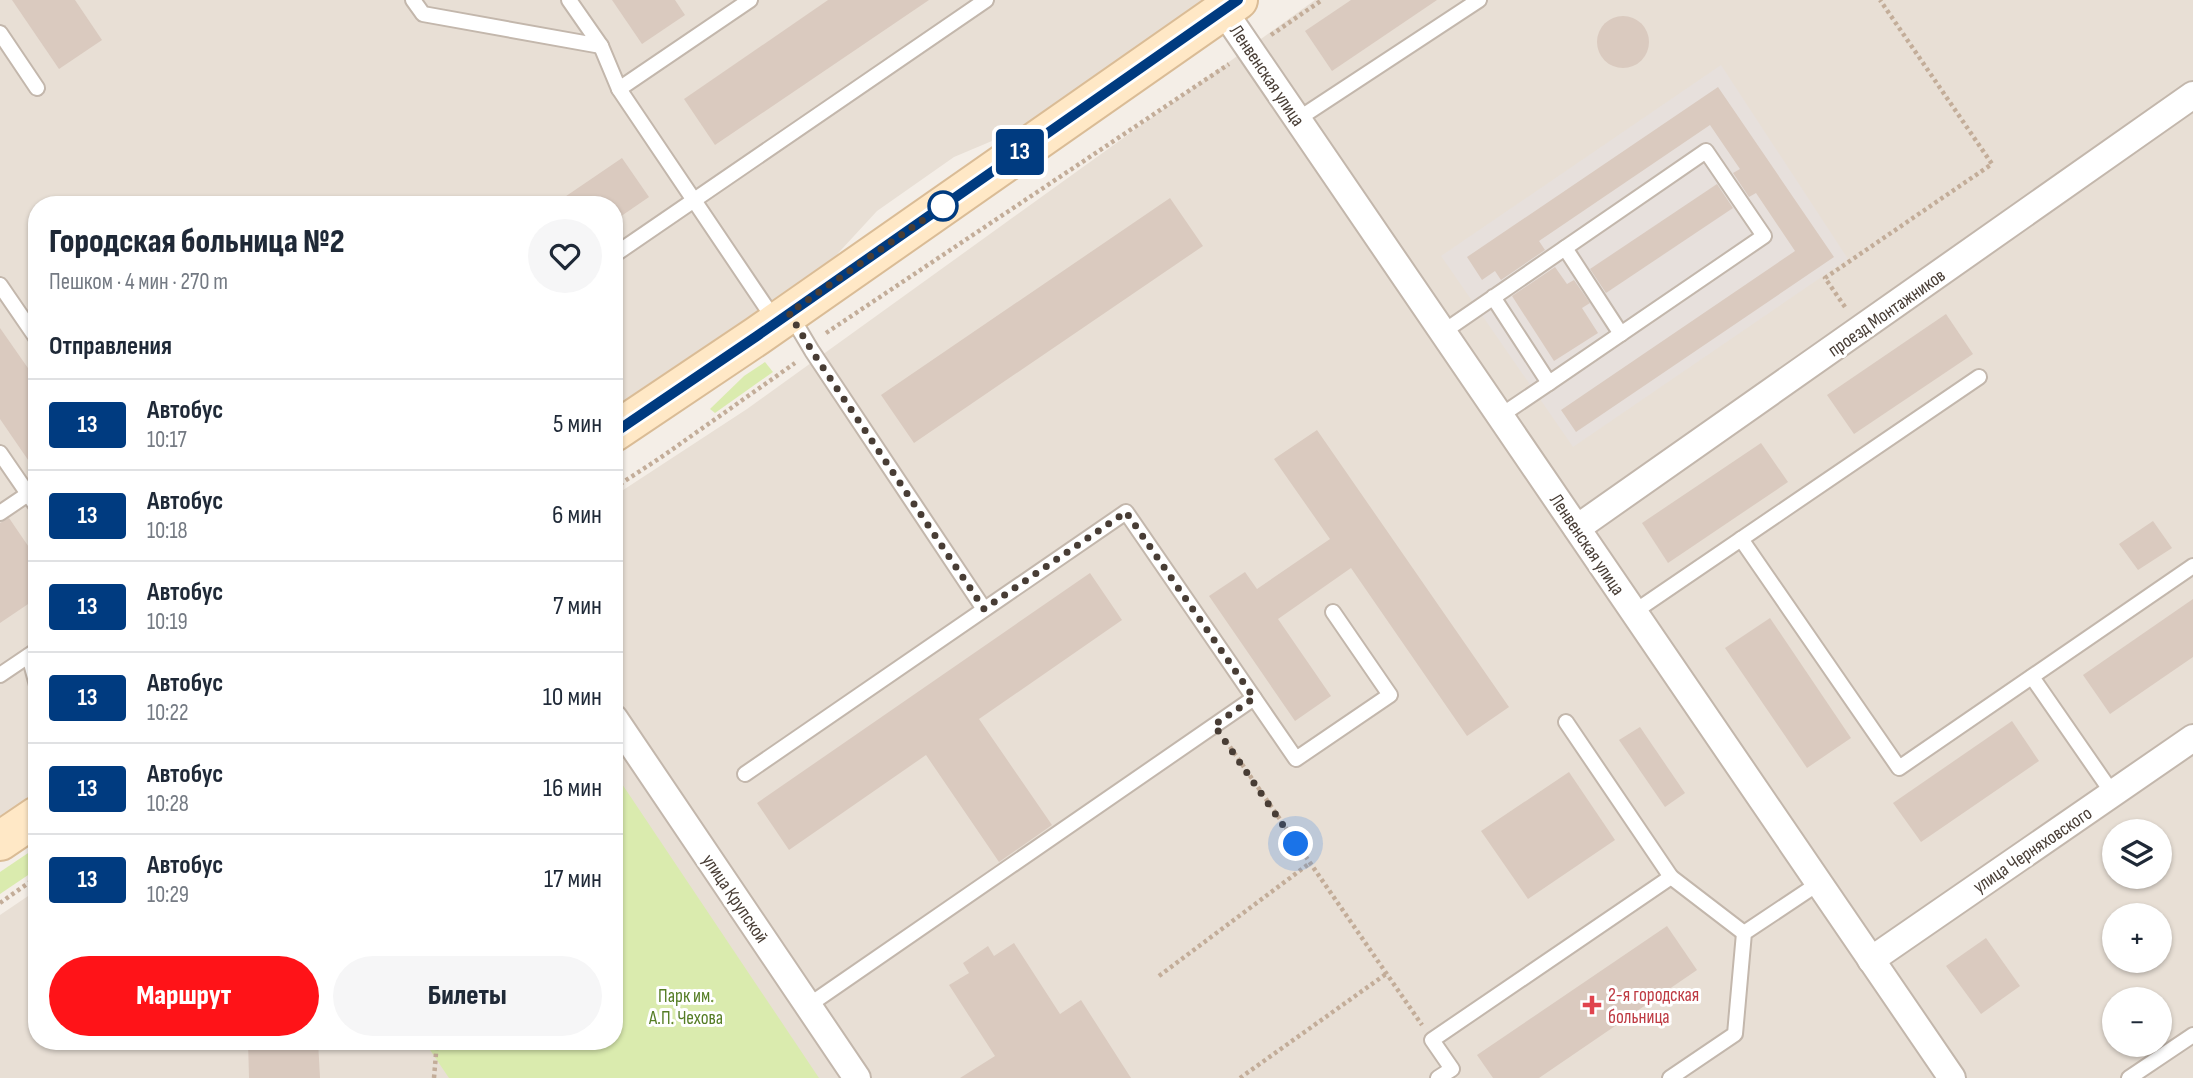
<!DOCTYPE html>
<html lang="ru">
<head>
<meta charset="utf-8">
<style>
  :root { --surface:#fff; --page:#f6f6f7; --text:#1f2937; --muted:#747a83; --line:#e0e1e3; --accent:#ff1318 }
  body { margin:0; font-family:"Sofia Sans Condensed",sans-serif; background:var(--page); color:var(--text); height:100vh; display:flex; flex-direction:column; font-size:26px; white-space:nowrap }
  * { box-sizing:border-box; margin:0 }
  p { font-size:23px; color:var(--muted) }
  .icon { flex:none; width:38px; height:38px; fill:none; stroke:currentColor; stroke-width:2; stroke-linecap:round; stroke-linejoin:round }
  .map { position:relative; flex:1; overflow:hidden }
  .panel { position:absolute; left:28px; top:196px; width:595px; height:854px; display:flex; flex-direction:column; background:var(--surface); border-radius:28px; box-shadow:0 2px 5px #0004 }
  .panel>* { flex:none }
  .badge { padding:0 14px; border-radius:5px; font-size:24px; line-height:46px }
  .fabs { position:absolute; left:2102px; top:819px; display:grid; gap:14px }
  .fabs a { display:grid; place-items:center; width:70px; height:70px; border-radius:50%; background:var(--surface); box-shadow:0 2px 5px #0004; font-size:35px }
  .you { position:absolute; width:35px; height:35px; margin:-18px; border:5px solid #fff; border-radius:50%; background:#1a73e8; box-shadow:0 0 0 10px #1a73e833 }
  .map>.badge { position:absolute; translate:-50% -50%; box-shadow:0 0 0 4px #fff }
  h2 { padding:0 21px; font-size:26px; line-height:63px }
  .round { display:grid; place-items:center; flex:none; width:74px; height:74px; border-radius:37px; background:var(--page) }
  .head { display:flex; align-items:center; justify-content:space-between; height:119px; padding:0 21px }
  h1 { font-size:33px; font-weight:800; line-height:52px }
  .cta { display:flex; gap:14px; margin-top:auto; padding:14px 21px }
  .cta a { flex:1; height:80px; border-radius:42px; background:var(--accent); color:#fff; font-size:28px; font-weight:800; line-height:80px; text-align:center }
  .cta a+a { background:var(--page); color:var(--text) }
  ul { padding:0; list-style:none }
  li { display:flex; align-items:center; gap:21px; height:91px; padding:0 21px; border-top:2px solid var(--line) }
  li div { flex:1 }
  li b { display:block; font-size:26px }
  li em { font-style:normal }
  li .badge { min-width:77px; font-weight:700; text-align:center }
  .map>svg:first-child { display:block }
  .residential { fill:#e8dfd5; fill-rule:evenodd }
  .industrial { fill:#e7e0dc }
  .green { fill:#daebae }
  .building { fill:#dacabf }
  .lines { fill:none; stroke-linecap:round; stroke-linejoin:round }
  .service-casing { stroke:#c3b7ac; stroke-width:18 }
  .minor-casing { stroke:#c3b7ac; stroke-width:30 }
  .secondary-casing { stroke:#dabc96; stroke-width:42 }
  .path { stroke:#c3ad99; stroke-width:4.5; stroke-dasharray:3.5 3.5; stroke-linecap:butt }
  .service { stroke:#fff; stroke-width:14 }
  .minor { stroke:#fff; stroke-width:26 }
  .secondary { stroke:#ffe8c6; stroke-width:38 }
  .line-casing { stroke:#fff; stroke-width:16 }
  .line { stroke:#003b80; stroke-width:10 }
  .walk { stroke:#483d35; stroke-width:7; stroke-dasharray:0 12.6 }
  .stop-dot { fill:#fff; stroke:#003b80; stroke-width:3.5 }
  .health-dot { fill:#e0444e; stroke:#fff; stroke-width:2.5 }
  .labels { text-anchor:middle; stroke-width:6; stroke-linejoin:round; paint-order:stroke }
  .street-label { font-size:19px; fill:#483d35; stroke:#fff }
  .health-label { font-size:19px; fill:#be3a42; stroke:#fff; text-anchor:start }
  .park-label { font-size:19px; fill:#557d25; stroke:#fff }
</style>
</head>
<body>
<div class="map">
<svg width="2193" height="1078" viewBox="0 0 2193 1078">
  <rect width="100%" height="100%" fill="#f4eee7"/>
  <g class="residential">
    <polygon points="0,0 1213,0 1025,127 954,157 877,211 830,262 614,407 614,205 37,205 37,796 0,821"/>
    <path d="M1315,0h878v1078h-2193v-163l37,-25v151h577v-545l133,-87zM2114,831h46v46h-46zM2114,915h46v46h-46zM2114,999h46v46h-46z"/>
  </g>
  <polygon class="industrial" points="1721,65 1848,259 1573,447 1441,256"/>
  <g class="green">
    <polygon points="765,362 773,372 715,413 710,409 744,376"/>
    <polygon points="614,772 819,1078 449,1078 424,1041 614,1041"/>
    <polygon points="37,847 37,869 0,894 0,872"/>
  </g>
  <g class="building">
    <polygon points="12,0 75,0 102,40 59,69"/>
    <polygon points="612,0 675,0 685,15 642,44"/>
    <polygon points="828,0 929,0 715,145 684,99"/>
    <polygon points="1351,0 1437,0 1332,71 1305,31"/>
    <circle cx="1623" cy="42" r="26"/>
    <polygon points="1718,87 1834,257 1576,432 1561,410 1795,251 1756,193 1749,197 1733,173 1740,169 1710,125 1539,241 1545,250 1501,280 1495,271 1482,280 1467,257"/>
    <polygon points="622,158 649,197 614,221 614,205 553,205"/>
    <polygon points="1717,184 1733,208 1606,293 1590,269"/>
    <polygon points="1170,198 1203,246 914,443 881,395"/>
    <polygon points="1555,267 1567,284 1574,280 1590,303 1582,308 1598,333 1554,361 1512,296"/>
    <polygon points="1946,314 1973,354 1854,434 1827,395"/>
    <polygon points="0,328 37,381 37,473 0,419"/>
    <polygon points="1317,430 1509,707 1467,736 1351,568 1278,619 1331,696 1295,721 1209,596 1245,572 1257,589 1330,539 1274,459"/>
    <polygon points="1761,443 1788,482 1668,563 1642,523"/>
    <polygon points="9,518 37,559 37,598 0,623 0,523"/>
    <polygon points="2153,521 2172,548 2138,570 2119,544"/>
    <polygon points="1090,573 1122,620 979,719 1052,825 999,862 926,755 789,850 757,803"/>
    <polygon points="2193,599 2193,657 2110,714 2083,675"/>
    <polygon points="1770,618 1851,738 1807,768 1725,648"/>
    <polygon points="2012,721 2039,761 1921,842 1893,803"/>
    <polygon points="1640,727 1685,793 1665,807 1619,740"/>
    <polygon points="1569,772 1615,840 1528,899 1481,831"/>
    <polygon points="1667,926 1697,970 1539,1078 1493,1078 1477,1055"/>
    <polygon points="1986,938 2020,986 1981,1014 1946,966"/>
    <polygon points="1014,943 1060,1014 1081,1000 1131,1078 960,1078 995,1056 949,985 969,973 963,963 988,946 994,956"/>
    <polygon points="248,1041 318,1041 320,1078 249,1078"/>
  </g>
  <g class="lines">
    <defs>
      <g id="service">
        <polyline points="413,0 423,14 601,46"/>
        <polyline points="569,0 601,46 619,89 776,322"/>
        <polyline points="0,33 37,88"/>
        <polyline points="619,89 750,0"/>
        <polyline points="1298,119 1479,0"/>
        <polyline points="1565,248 1621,334"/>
        <polyline points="614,255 986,0"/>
        <polyline points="0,285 37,339"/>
        <polyline points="790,314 812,351 984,609"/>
        <polyline points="1443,332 1706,151 1764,236 1549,383 1493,297"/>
        <polyline points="1500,416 1549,383"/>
        <polyline points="0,453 37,507"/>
        <polyline points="0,513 28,494"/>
        <polyline points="1741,539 1899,768 2193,566"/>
        <polyline points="1634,612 1979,377"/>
        <polyline points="29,656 37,685"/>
        <polyline points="0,675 37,650"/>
        <polyline points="2032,677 2113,794"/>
        <polyline points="1566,722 1671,877"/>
        <polyline points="745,774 1126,512 1296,759 1390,695 1333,612"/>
        <polyline points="809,1005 1254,698"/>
        <polyline points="1438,1078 1452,1069 1432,1040 1671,877 1744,933"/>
        <polyline points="1670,1078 1735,1034 1744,933 1819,883"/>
        <polyline points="2129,1078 2193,1035"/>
      </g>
      <g id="minor">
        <polyline points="1223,10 1952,1078"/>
        <polyline points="1577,528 2193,95"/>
        <polyline points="614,718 857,1078"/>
        <polyline points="1871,960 2193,738"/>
      </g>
      <g id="secondary">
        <polyline points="614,432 757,336 1238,0"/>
        <polyline points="0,841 37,816"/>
      </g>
    </defs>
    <use href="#service" class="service-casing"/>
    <use href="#minor" class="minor-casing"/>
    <use href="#secondary" class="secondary-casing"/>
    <g class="path">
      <polyline points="1271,35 1322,0"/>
      <polyline points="1845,307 1825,278 1992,164 1880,0"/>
      <polyline points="826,333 1229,64"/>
      <polyline points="614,488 660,458 795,363"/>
      <polyline points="1226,741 1422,1025"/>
      <polyline points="0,903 37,877"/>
      <polyline points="1159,976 1310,863"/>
      <polyline points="434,1078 437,1041"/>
      <polyline points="1240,1078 1386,974"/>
    </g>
    <use href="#service" class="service"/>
    <use href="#minor" class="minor"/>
    <use href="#secondary" class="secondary"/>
  </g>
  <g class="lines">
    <defs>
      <polyline id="line" points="614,433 757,336 1238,0"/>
    </defs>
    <use href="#line" class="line-casing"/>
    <use href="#line" class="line"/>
    <polyline class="walk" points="943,206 789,313 812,351 984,609 1126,512 1254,698 1214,725 1296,844"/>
  </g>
  <circle class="stop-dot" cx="943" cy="206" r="14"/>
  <path class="health-dot" d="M1588.5 994.5h7v7h7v7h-7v7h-7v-7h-7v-7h7z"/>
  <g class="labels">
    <g class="street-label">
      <text transform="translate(1268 75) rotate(56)" y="7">Ленвенская улица</text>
      <text transform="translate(1886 312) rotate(-35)" y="7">проезд Монтажников</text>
      <text transform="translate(1588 544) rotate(56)" y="7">Ленвенская улица</text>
      <text transform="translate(2032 849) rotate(-34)" y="7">улица Черняховского</text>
      <text transform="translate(736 898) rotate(56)" y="7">улица Крупской</text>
    </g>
    <g class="health-label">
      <text x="1608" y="1001">2-я городская<tspan x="1608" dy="22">больница</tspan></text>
    </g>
    <g class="park-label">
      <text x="686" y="1002">Парк им.<tspan x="686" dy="22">А.П. Чехова</tspan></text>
    </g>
  </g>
</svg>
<div class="fabs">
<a><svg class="icon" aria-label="layers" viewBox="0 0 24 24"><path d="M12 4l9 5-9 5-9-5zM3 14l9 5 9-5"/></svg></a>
<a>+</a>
<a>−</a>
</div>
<div class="you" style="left:1296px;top:844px"></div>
<b class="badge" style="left:1020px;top:152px;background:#003b80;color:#fff">13</b>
<section class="panel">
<div class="head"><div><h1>Городская больница №2</h1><p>Пешком · 4 мин · 270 m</p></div><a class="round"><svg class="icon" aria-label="heart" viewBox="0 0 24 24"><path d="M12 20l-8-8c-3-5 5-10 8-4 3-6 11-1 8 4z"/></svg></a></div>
<h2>Отправления</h2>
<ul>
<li><span class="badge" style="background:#003b80;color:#fff">13</span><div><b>Автобус</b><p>10:17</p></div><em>5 мин</em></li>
<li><span class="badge" style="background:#003b80;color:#fff">13</span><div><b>Автобус</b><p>10:18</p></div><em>6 мин</em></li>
<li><span class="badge" style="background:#003b80;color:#fff">13</span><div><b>Автобус</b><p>10:19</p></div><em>7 мин</em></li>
<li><span class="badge" style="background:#003b80;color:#fff">13</span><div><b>Автобус</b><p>10:22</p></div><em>10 мин</em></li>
<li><span class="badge" style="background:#003b80;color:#fff">13</span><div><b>Автобус</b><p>10:28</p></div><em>16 мин</em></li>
<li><span class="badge" style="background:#003b80;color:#fff">13</span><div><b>Автобус</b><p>10:29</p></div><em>17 мин</em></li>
</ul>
<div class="cta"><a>Маршрут</a><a>Билеты</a></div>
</section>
</div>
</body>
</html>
